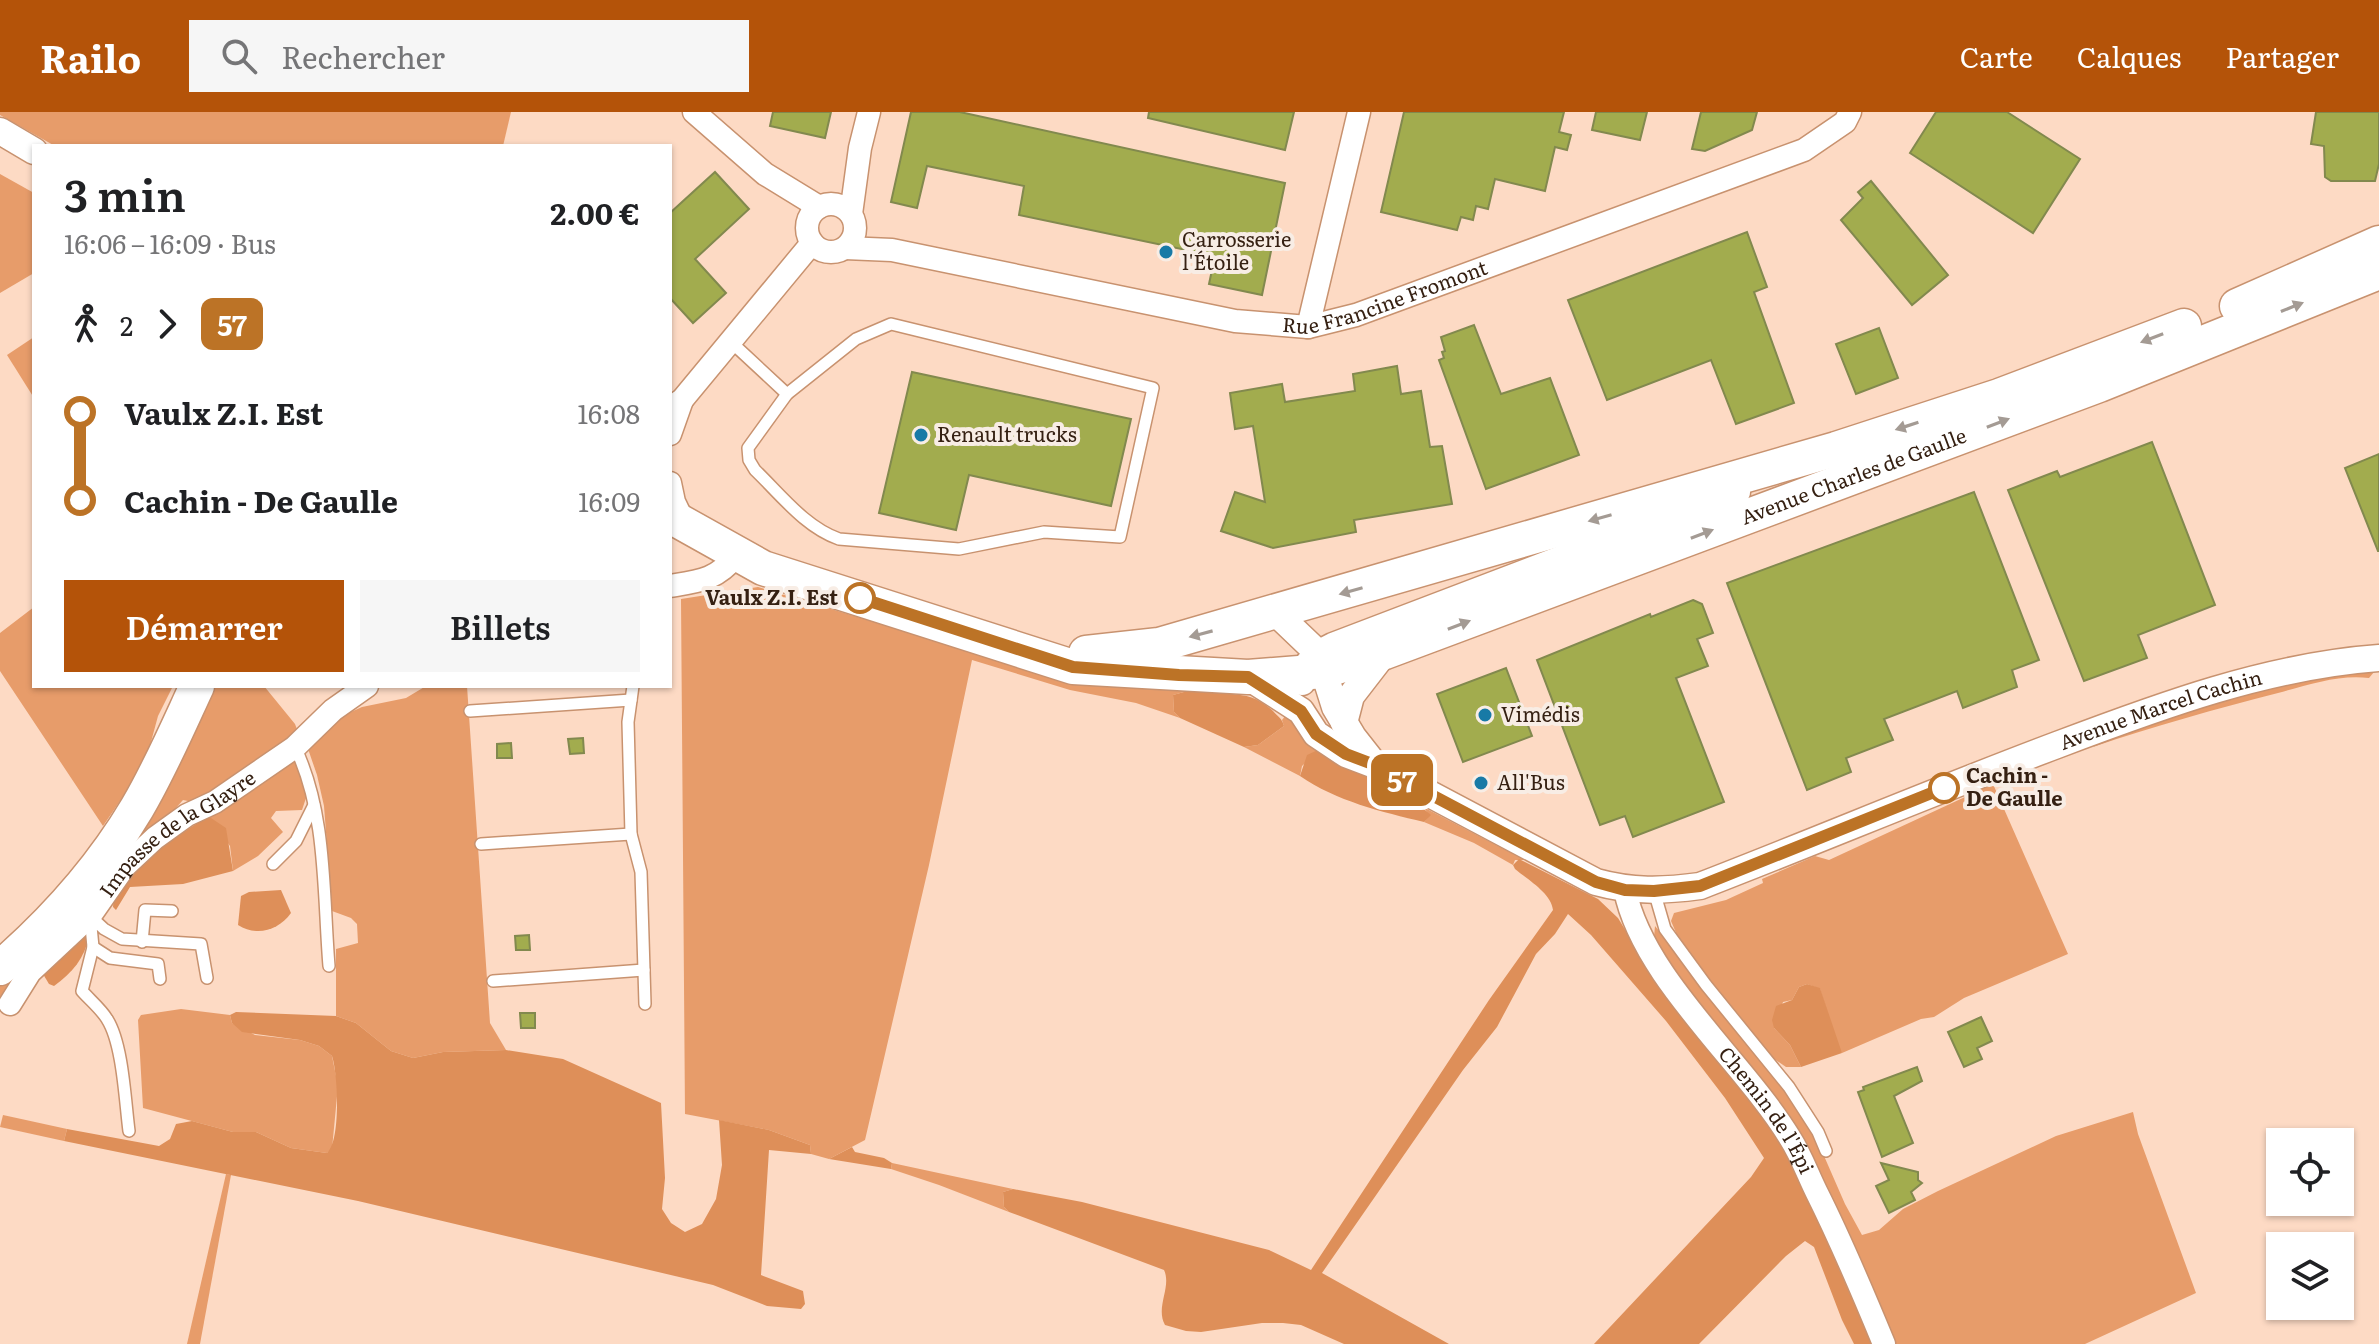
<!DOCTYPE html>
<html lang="fr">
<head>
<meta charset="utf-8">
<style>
  :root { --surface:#fff; --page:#f6f6f6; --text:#202124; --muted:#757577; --accent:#b45309 }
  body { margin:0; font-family:Literata,serif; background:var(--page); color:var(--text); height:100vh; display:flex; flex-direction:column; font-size:30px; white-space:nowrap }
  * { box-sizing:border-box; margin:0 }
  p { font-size:26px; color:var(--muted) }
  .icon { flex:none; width:44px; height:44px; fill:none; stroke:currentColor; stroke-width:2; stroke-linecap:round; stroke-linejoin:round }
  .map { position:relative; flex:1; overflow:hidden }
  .details { position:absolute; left:32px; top:32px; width:640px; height:544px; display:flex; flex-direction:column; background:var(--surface); border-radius:0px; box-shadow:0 2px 6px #0004 }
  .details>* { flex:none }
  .badge { padding:0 16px; border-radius:12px; font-size:28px; line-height:52px }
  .fabs { position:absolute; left:2266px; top:1016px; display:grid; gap:16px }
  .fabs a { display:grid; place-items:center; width:88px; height:88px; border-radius:0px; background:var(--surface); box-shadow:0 2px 6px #0004; font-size:40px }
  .map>.badge { position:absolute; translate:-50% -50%; box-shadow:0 0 0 4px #fff }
  .legs { display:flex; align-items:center; gap:12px; height:88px; padding:0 32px; font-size:26px }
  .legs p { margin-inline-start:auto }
  .overview { display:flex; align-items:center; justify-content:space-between; height:136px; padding:0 32px }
  h1 { font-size:44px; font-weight:600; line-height:60px }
  .cta { display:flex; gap:16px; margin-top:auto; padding:16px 32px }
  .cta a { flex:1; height:92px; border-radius:0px; background:var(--accent); color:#fff; font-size:32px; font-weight:600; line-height:92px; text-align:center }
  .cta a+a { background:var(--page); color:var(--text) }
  ul { padding:0 32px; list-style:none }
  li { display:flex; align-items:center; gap:28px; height:88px; font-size:30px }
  li i { display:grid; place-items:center; width:12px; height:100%; margin:0 10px; background:currentColor }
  li i::after { content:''; width:20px; height:20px; margin:-10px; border:6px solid; border-radius:50%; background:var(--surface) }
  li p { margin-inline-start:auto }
  li:first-child i { background:linear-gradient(#0000 50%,currentColor 0) }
  li:last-child i { background:linear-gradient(currentColor 50%,#0000 0) }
  header { display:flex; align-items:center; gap:48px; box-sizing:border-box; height:112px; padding:0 40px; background:var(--accent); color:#fff }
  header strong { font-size:38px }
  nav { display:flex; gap:44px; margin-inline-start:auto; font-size:28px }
  .search { width:560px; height:72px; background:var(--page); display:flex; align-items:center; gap:20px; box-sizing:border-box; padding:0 28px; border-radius:0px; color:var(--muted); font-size:30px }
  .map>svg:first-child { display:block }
  .green { fill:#e79c6a }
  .forest { fill:#de8f59 }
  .building { fill:#a2ac4e; stroke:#82894e; stroke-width:2 }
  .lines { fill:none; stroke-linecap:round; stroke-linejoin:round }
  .service-casing { stroke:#c8926f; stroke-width:14 }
  .minor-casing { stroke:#c8926f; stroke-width:25 }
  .tertiary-casing { stroke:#c8926f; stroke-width:29 }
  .primary-casing { stroke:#c8926f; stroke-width:37 }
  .service { stroke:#fff; stroke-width:11 }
  .minor { stroke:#fff; stroke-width:22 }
  .tertiary { stroke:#fff; stroke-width:26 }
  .primary { stroke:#fff; stroke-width:34 }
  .oneway { fill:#a49b94 }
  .line-1-casing { stroke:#fff; stroke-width:18 }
  .line-1 { stroke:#bc7326; stroke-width:12 }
  .poi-dot { fill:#187aa6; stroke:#f8ede5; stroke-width:3 }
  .stop-1-dot { fill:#fff; stroke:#bc7326; stroke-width:4 }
  .labels { text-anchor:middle; stroke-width:8; stroke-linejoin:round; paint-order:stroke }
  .poi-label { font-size:20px; fill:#352012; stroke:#f8ede5; text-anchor:start }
  .street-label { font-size:20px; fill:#352012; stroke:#f8ede5 }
  .stop-label { font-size:20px; font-weight:bold; fill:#352012; stroke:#f8ede5; text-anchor:end }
</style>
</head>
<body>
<header>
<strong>Railo</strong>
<div class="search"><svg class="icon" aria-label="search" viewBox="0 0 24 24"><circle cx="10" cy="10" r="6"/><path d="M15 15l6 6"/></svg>Rechercher</div>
<nav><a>Carte</a><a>Calques</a><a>Partager</a></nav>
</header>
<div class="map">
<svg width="2379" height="1232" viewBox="0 0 2379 1232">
  <rect width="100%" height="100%" fill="#fddac4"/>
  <g class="green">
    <polygon points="0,0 511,0 503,34 55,34 0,3"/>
    <polygon points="0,62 34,81 34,161 0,181"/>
    <polygon points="34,225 34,286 7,243"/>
    <polygon points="758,475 964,537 1202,575 1173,583 1174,600 1180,606 1136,591 1070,578 972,548 929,753 865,1028 829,1047 811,1042 810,1033 769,1018 685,1002 681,487"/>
    <polygon points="34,495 34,574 173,574 158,604 145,652 103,714 0,559 0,521"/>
    <path d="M2374,560l-5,6c-29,-4 -62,7 -91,15 -62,16 -124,33 -185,54l11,-8c89,-28 177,-60 270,-67z"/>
    <polygon points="214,574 264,574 295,612 298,620 207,684 193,690 183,688 3,889 0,886 0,874 15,861 133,730 182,647"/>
    <polygon points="426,574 467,574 490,911 506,938 443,940 413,946 391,939 356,911 336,904 336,837 358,831 357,812 351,806 332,799 324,694 317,663 307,634 335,607 362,595 406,586"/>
    <polygon points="1286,603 1320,637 1302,654 1300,664 1244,635 1258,633 1284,614 1282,608"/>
    <polygon points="291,647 295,649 307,683 302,698 276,699 271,706 283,720 258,744 233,759 230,734 208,704"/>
    <polygon points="1993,672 2068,842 1964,886 1934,905 1921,907 1842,941 1839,937 1820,877 1807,872 1799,875 1792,888 1783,890 1774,916 1790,933 1801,955 1786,955 1770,944 1680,830 1671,809 1674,801 1726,788 1763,771 1762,767 1815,744 1829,748"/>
    <polygon points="1423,695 1525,748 1515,748 1513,753 1474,731 1424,710 1430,703"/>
    <polygon points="1655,814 1780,969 1814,1021 1845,1092 1862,1123 1879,1118 1903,1097 1938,1079 2056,1024 2133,1000 2138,1022 2196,1181 2085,1232 1890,1232 1771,981 1669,853 1654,825"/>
    <polygon points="181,897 230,903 232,911 255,923 300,928 319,934 332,944 338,974 332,1037 327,1041 291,1036 256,1020 233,1020 143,996 138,908 141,903"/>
    <polygon points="3,1003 67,1017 64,1029 0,1015"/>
    <polygon points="892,1051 1013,1077 1003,1080 1004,1095 1009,1100 939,1073 891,1057"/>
    <polygon points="226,1062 231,1063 200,1232 187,1232"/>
  </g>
  <g class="forest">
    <path d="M1202,575c16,14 43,-3 71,24 5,6 9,7 11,15l-26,19 -14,2 -64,-29 -6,-6 -1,-17z"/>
    <path d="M1320,637c29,15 56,32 83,50 11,6 19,7 28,16l-7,7c-42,-10 -88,-21 -124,-46l7,-21z"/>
    <polygon points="208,704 226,716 233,759 183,772 130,775 116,798 113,795 114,782 146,745"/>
    <path d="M1519,747l79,40 20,19 25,41 137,175 92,210h-18l-12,-24 -28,-73 -9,-6 -19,15 -87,88h-105l157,-167 13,-19 -39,-60 -59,-77 -75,-86 -23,-21 -13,20 -19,20 -39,73 -34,43 -141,203 127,71h-105l-43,-19 -18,-2h-21l-61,9 -15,-1 -21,-6c-10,-18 7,-38 -1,-55l-155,-58 -5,-5 -1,-15 10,-3 69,13 187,48 42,20 178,-270 64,-90c-2,-17 -25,-30 -38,-41l-2,-4z"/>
    <path d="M281,778l10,23c-12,17 -34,24 -53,12l3,-29 8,-4z"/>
    <path d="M84,822l5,2c-4,22 -17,37 -35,50l-5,-2 -6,-10z"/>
    <polygon points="1807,872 1820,876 1842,941 1801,955 1790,933 1774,916 1772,908 1776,894 1792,888 1799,875"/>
    <path d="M236,900l100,4 20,7 35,28 22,7 30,-6 63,-2 57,9 98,44 4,75 -3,31 9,14 14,9 17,-8 14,-25 6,-34 -3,-45 50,10 41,15 1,9 -42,-4 -8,125 42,16 2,13 -4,5 -34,-3 -54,-21 -355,-84 -294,-60 3,-12 92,17 11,-7 6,-15 16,-3 41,11h23l35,16 36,5c14,-12 11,-79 5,-97l-13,-10 -19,-6 -58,-8 -10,-9 -2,-8z"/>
    <polygon points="852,1035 855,1040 884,1046 892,1051 891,1057 829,1047"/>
  </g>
  <g class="building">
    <polygon points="773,0 831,0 825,26 770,14"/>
    <polygon points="911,0 960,0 1285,71 1262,183 1209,172 1215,144 1019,103 1024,74 927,54 917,96 891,90"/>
    <polygon points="1149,0 1294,0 1285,38 1148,6"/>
    <polygon points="1404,0 1564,0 1559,20 1571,23 1567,38 1555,35 1545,79 1495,67 1488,97 1476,94 1473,108 1461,105 1457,118 1381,100"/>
    <polygon points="1596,0 1647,0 1640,28 1592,18"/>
    <polygon points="1701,0 1757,0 1752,18 1705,39 1692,37"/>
    <polygon points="1936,0 2007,0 2080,47 2033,121 1910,41"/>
    <polygon points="2316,0 2379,0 2379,52 2375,69 2331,69 2325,65 2324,34 2311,32"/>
    <polygon points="715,60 749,97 695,147 726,181 693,211 670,186 670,101"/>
    <polygon points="1871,69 1948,163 1912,193 1841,108 1863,86 1858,80"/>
    <polygon points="1747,120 1767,175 1754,180 1794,291 1736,312 1711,248 1607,288 1568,188"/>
    <polygon points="1474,213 1501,282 1550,266 1579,343 1486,377 1439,248 1444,246 1442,240 1445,239 1441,225"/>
    <polygon points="1879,216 1898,266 1856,282 1836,232"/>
    <polygon points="1397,254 1401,282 1421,279 1430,335 1442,334 1452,392 1354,408 1356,420 1273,436 1221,419 1235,380 1265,390 1253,314 1235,317 1230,281 1282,272 1285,290 1355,279 1353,262"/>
    <polygon points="912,260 1131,307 1111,394 969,363 956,418 879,401"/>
    <polygon points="2152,330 2215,493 2138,523 2147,546 2084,569 2008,378 2057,359 2060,365"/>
    <polygon points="2379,342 2379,439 2378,439 2345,356"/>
    <polygon points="1974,380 2039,548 2012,558 2017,575 1963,596 1957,579 1884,607 1893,628 1846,646 1851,660 1807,678 1727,471"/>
    <polygon points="1693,488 1702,492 1713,521 1697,527 1708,554 1676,566 1724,690 1633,725 1625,704 1600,713 1537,548 1650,502 1651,505"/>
    <polygon points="1506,556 1532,624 1463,650 1437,582"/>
    <polygon points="583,626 584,641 570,642 568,627"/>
    <polygon points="511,631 512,646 497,646 497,632"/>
    <polygon points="529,823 530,838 516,838 515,824"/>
    <polygon points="520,901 535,901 535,916 521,916"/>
    <polygon points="1981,905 1992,929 1977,936 1982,947 1964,955 1948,920"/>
    <polygon points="1917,955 1922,969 1894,984 1913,1031 1882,1045 1858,980 1864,978 1863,975"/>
    <polygon points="1881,1051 1918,1060 1918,1068 1922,1071 1911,1080 1915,1088 1889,1101 1876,1074 1889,1068"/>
  </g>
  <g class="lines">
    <defs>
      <g id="service">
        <path d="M891,212l262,64 -33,149 -76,-5 -85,17 -120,-10c-34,-12 -58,-44 -84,-69l-6,-10 -1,-12 39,-54 69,-55z"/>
        <polyline points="730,229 787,282"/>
        <polyline points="633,574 628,610 631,722 641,760 645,892"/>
        <polyline points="470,599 631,588"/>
        <path d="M295,635c32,66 28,147 34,219"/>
        <polyline points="481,732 631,722"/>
        <polyline points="273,752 296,729 314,693"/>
        <polyline points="1654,779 1665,817 1706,873 1789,975 1818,1020 1826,1039"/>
        <polyline points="142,830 145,798 172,799"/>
        <polyline points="93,835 110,846 158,852 160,867"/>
        <polyline points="493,869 644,858"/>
        <path d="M129,1019c-4,-30 -6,-87 -22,-112 -6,-10 -17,-19 -25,-28l11,-44 -3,-31 14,13 18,10 79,5 6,34"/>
      </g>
      <g id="minor">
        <polyline points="694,0 765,62 819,95"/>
        <circle cx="831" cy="116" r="24"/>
        <polyline points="851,102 860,36 869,0"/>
        <path id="s1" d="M845,136l47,2 343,71 73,6 48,-12 448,-165 41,-28 5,-10"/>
        <polyline points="1308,215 1359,0"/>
        <polyline points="670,296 682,288 812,131"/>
        <polyline points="670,322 682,288"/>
        <polyline points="670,371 674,390 685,413"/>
        <path d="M670,474c31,-5 46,-6 67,-31"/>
        <path id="s2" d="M1625,778c17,87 119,172 165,248 11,17 18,37 27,55 25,50 46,100 67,151"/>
        <path id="s3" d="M10,892l20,-32 60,-56 35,-50 30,-28 32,-23 28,-13 80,-55 38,-37 34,-24"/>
      </g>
      <g id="tertiary">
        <polyline points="0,19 34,39"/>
        <polyline points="1276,501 1318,541 1335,595 1353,625 1375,653"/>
        <path id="s4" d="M1248,565l53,34 15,23 30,20 29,11 221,117c36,10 67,9 104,4 119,-46 237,-96 357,-141 103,-39 211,-79 322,-87"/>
        <path d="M1302,570c0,-18 16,-29 31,-36l404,-154"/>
        <polyline points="1344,611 1351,584 1385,540"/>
      </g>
      <g id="primary">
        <polyline points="2237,194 2379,131"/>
        <path id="s5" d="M670,404l93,52 310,99 175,10 76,-6 61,-19 714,-267 280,-113"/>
        <polyline points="1086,541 1159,533 1836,337 1999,284 2184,214"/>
        <path d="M0,856c52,-45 102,-101 137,-160 23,-39 41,-81 60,-122"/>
      </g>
    </defs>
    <use href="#service" class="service-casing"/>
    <use href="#minor" class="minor-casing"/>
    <use href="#tertiary" class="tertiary-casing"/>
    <use href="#primary" class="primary-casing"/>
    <use href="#service" class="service"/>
    <use href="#minor" class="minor"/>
    <use href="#tertiary" class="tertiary"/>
    <use href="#primary" class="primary"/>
  </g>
  <defs><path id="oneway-solid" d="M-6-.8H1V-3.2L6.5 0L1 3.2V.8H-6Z" transform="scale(2)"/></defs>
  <g class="oneway">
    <use href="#oneway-solid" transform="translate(2292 195) rotate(-22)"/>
    <use href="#oneway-solid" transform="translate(2152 226) rotate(159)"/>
    <use href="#oneway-solid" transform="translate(1998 311) rotate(-21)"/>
    <use href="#oneway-solid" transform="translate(1907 314) rotate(162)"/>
    <use href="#oneway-solid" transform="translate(1600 406) rotate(164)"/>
    <use href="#oneway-solid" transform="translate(1702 422) rotate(-21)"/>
    <use href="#oneway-solid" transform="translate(1351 479) rotate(164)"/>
    <use href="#oneway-solid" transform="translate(1459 513) rotate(-21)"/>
    <use href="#oneway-solid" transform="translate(1201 522) rotate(165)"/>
  </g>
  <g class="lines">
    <defs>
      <polyline id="line-1" points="860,486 1073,555 1179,563 1248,565 1301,599 1316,622 1346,642 1375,653 1596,770 1625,778 1654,779 1700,774 1944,676"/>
    </defs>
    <use href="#line-1" class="line-1-casing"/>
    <use href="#line-1" class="line-1"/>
  </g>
  <g class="poi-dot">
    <circle cx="1166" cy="140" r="8"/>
    <circle cx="921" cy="323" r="8"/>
    <circle cx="1485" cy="603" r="8"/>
    <circle cx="1481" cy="671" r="8"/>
  </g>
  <g class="stop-1-dot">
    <circle cx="860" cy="486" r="14"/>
    <circle cx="1944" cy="676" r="14"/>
  </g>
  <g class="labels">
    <g class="poi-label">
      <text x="1182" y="135">Carrosserie<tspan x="1182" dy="23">l'Étoile</tspan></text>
      <text x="937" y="330">Renault trucks</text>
      <text x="1501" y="610">Vimédis</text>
      <text x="1497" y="678">All'Bus</text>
    </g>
    <g class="street-label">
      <text dy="7" stroke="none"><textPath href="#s1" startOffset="552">Rue Francine Fromont</textPath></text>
      <text dy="7" stroke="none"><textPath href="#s5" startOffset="1248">Avenue Charles de Gaulle</textPath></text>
      <text dy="7" stroke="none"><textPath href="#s4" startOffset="1006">Avenue Marcel Cachin</textPath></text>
      <text dy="7" stroke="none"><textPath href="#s3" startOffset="242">Impasse de la Glayre</textPath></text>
      <text dy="7" stroke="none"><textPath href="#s2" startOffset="264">Chemin de l'Épi</textPath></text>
    </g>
    <g class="stop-label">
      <text x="838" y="493">Vaulx Z.I. Est</text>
      <text x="1966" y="671" text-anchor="start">Cachin -<tspan x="1966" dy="23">De Gaulle</tspan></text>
    </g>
  </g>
</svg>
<div class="fabs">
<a><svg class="icon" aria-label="locate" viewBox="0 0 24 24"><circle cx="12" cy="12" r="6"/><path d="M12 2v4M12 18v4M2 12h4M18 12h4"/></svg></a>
<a><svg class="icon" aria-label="layers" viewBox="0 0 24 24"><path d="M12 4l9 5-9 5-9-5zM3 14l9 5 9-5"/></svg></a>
</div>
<b class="badge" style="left:1402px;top:668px;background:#bc7326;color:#fff">57</b>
<section class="details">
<div class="overview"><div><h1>3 min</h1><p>16:06 – 16:09 · Bus</p></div><b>2.00 €</b></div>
<div class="legs"><svg class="icon" aria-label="walk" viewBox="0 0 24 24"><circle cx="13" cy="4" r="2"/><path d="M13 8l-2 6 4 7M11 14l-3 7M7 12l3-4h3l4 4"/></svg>2<svg class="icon" aria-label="forward" viewBox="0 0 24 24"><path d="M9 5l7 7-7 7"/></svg><b class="badge" style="background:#bc7326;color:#fff">57</b></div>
<ul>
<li><i style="color:#bc7326"></i><b>Vaulx Z.I. Est</b><p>16:08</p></li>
<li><i style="color:#bc7326"></i><b>Cachin - De Gaulle</b><p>16:09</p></li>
</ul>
<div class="cta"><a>Démarrer</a><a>Billets</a></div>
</section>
</div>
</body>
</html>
